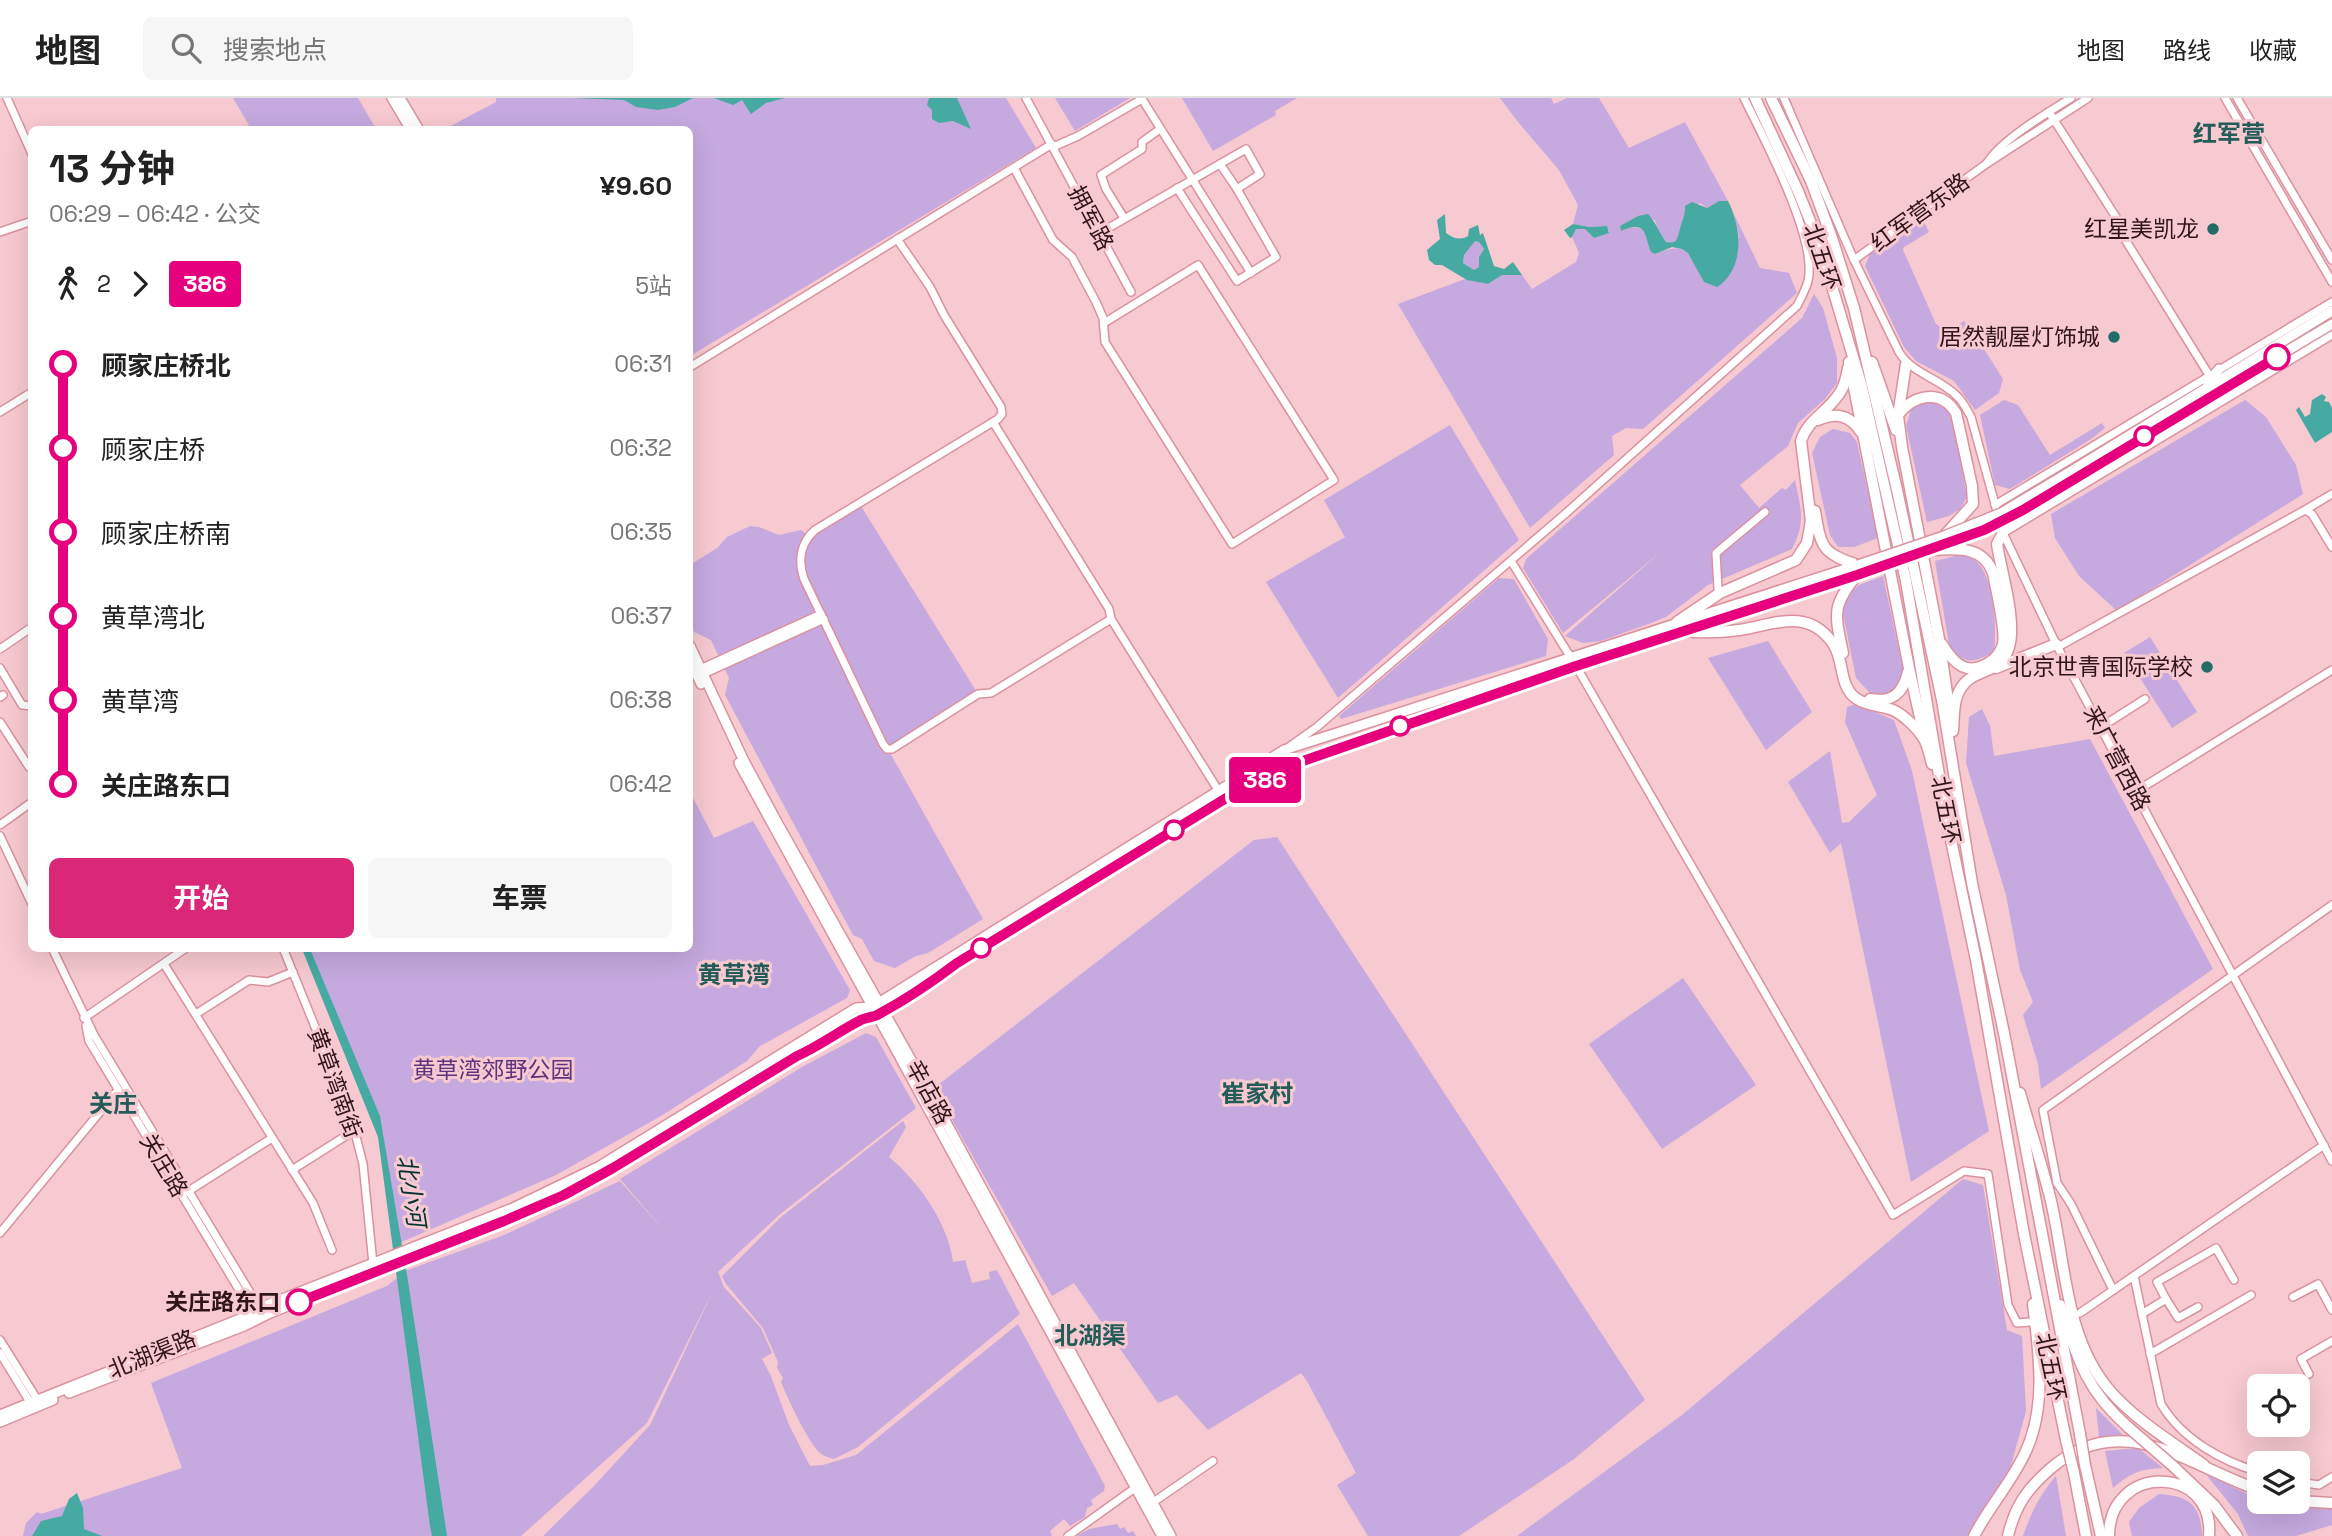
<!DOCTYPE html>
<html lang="zh">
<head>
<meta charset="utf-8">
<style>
  :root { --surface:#fff; --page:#f6f6f6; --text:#222; --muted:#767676; --line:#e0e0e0; --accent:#db2777 }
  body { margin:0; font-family:"Space Grotesk","Noto Sans SC",sans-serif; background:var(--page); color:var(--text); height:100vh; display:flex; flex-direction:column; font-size:26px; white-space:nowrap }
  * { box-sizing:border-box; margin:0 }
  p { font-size:23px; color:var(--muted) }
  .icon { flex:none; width:38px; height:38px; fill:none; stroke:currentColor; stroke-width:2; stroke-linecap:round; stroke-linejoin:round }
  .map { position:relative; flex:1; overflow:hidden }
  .sheet { position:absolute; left:28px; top:28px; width:665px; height:826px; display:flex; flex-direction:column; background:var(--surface); border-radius:10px; box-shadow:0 7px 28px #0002 }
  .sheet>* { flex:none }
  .badge { padding:0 14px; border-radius:5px; font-size:24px; line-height:46px }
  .buttons { position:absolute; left:2247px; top:1276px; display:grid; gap:14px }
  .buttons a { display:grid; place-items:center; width:63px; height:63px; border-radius:10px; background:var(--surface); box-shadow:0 7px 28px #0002; font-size:35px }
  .map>.badge { position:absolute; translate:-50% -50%; box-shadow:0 0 0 4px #fff }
  .legs { display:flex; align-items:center; gap:10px; height:77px; padding:0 21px; font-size:23px }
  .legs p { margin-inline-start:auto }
  .head { display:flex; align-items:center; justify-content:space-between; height:119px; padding:0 21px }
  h1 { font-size:38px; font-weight:700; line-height:52px }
  .button { display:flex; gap:14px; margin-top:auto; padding:14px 21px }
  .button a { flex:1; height:80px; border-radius:10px; background:var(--accent); color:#fff; font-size:28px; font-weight:700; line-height:80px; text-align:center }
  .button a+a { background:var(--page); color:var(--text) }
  ul { padding:0 21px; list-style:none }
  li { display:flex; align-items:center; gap:24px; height:84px; font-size:26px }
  li i { display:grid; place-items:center; width:10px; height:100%; margin:0 9px; background:currentColor }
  li i::after { content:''; width:18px; height:18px; margin:-9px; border:5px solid; border-radius:50%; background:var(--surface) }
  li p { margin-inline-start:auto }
  li:first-child i { background:linear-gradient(#0000 50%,currentColor 0) }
  li:last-child i { background:linear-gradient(currentColor 50%,#0000 0) }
  header { display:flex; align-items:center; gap:42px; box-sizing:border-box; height:98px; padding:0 35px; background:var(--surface); border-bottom:2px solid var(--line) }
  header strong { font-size:33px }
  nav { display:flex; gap:38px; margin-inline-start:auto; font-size:24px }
  .search { width:490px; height:63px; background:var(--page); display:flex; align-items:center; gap:18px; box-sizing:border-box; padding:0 24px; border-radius:10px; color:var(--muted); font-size:26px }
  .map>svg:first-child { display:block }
  .green { fill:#c5a9df }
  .water { fill:#47aaa2; fill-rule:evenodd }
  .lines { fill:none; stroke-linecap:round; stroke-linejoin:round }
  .minor-casing { stroke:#db929f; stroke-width:10 }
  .major-casing { stroke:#db929f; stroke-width:12 }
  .highway-casing { stroke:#db929f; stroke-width:13 }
  .minor { stroke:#fff; stroke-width:7 }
  .major { stroke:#fff; stroke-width:9 }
  .highway { stroke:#fff; stroke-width:10 }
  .major-bridge-casing { stroke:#db929f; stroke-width:12; stroke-linecap:butt }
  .highway-bridge-casing { stroke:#db929f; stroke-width:13; stroke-linecap:butt }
  .major-bridge { stroke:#fff; stroke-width:9 }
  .highway-bridge { stroke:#fff; stroke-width:10 }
  .line-1-casing { stroke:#fff; stroke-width:16 }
  .line-1 { stroke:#e6007e; stroke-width:10 }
  .poi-dot { fill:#226c67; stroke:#f7c9d0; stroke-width:2.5 }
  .stop-1-dot { fill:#fff; stroke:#e6007e; stroke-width:3.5 }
  .labels { text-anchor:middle; stroke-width:6; stroke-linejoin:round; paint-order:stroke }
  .street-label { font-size:23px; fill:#30151a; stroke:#f7c9d0 }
  .poi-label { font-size:23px; fill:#30151a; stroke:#f7c9d0; text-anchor:end }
  .park-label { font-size:23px; fill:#5d347d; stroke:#f7c9d0 }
  .stop-label { font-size:23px; font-weight:bold; fill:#30151a; stroke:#f7c9d0; text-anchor:end }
  .neighbourhood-label { font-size:24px; font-weight:bold; fill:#235c58; stroke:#f7c9d0 }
  .water-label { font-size:24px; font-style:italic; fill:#023330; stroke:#f7c9d0 }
</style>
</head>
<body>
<header>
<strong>地图</strong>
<div class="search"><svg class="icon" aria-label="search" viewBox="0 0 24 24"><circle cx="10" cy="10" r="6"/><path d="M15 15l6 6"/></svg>搜索地点</div>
<nav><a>地图</a><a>路线</a><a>收藏</a></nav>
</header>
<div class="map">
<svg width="2332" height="1438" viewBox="0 0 2332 1438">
  <rect width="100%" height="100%" fill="#f7c9d0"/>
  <g class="green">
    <polygon points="233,0 358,0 376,31 242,31 249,27"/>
    <polygon points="496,0 1006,0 1036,50 690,258 690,32 443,32 496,4"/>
    <polygon points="1055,0 1130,0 1075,33"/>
    <polygon points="1182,0 1297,0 1275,13 1276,17 1213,53"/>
    <path d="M1500,0h51l3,6 13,-6h32l30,50 56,-26 43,79h-9l-12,7 -7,-5c-14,13 -17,19 -22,36l-7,4 -5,-1 -8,-10 -3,-12 -17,-4 -18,10 1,5c27,-11 22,6 34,23 35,-14 34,0 49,28l35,-45 -5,-23 26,54 29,5 8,20 -154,136 -17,-1 -14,8 2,19 -84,73 -132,-224 67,-25 23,5 14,-9h20l10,14 44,-27 3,-9 -7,-16 4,-8h9l9,9 15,-6 -2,-6 -17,1 -17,-3 5,-19 -19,-35 -41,-48z"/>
    <polygon points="1922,120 1929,134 1904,149 1903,152 1936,226 1947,233 1964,223 1970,229 2003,281 1999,295 1975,312 1954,283 1916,263 1904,249 1865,168 1870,156"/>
    <polygon points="1475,143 1479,144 1484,151 1479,159 1479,169 1474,172 1463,165 1464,157"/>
    <path d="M1814,196l9,14 14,50v25l-12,16 -27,24 -10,23 -48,39 19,23 23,-20 4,2 9,-10c6,30 11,41 -3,69l-84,36 -42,32 -15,6 -50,18 -18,2 -18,-7 98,-86 -100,83 -40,-65 3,-9 276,-241z"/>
    <polygon points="2004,302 2018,307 2050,357 2102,325 2105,330 2091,341 2010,391 1995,387 1980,317"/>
    <polygon points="2245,302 2266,319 2296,367 2303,396 2117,513 2079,478 2055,440 2051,416"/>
    <polygon points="1923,304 1940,306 1952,318 1967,399 1960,411 1949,418 1927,424 1906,328 1911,312"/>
    <polygon points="1450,327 1519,442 1338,600 1266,484 1345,439 1324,402"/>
    <polygon points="1833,331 1850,335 1857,344 1878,440 1854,449 1838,449 1830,437 1812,355 1820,339"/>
    <polygon points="859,405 978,596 889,653 983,821 928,855 916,858 895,870 874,863 862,841 853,837 725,597 729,580 711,542 694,534 690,524 690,467 717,450 727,439 750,428 759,429 779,437 801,432 808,438"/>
    <path d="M1963,456c5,2 11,5 15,9 16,18 19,66 16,89 -19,10 -27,13 -44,-2l-15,-89z"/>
    <polygon points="1883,478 1904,576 1896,591 1884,599 1871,596 1856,580 1842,511 1849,495 1859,487"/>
    <polygon points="1499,480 1514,481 1548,541 1546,558 1341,621 1339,618"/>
    <polygon points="2150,539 2197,614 2172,630 2124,555"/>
    <polygon points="1768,543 1812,614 1766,652 1708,560"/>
    <polygon points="1856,606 1894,622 1912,673 1989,1033 1911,1084 1841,745 1830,755 1788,684 1830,653 1842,725 1849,724 1877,697 1845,624 1847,609"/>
    <polygon points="1982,611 1990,628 1994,658 2090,641 2213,871 2041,991 2038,966 2023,917 2033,904 2020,872 2006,797 1966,665 1969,619"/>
    <polygon points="690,694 714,740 753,723 850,892 847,900 760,948 747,963 661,1018 556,1077 397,1146 383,1035 307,851 690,850"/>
    <polygon points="1277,739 1645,1302 1574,1361 1459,1438 1368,1438 1337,1387 1356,1375 1307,1283 1301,1275 1208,1332 1177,1297 1158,1305 1074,1185 1052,1198 934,990 1254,742"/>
    <polygon points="1683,880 1756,987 1662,1051 1589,946"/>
    <polygon points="866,935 876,939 916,1010 779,1117 718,1174 724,1189 761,1230 772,1255 762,1261 771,1278 789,1327 810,1368 823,1367 856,1357 1018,1226 1105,1388 1104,1393 1091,1402 1093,1407 1087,1410 1085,1419 1070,1428 1064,1421 1050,1433 1052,1438 543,1438 594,1388 650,1327 715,1189 647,1325 521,1438 23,1438 26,1425 37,1414 41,1416 182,1370 151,1285 387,1188 405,1173 504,1137 620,1083 667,1136 620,1081 802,969"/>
    <path d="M903,1023l3,6 -17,30c30,25 59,66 64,105l12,-2 7,23 18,-4 -1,-7 8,-2 23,44 -162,133 -24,12c-6,-2 -11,-3 -15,-7 -12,-12 -31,-53 -38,-70l2,-4 -6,-10 1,-6 -15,-34 -37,-44 -4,-8 59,-59z"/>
    <polygon points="1963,1081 1983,1087 2007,1232 2022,1238 2026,1313 2010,1371 1967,1438 1517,1438 1682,1317"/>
    <polygon points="2096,1310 2123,1337 2099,1339"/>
    <path d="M2138,1350l25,20c-23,1 -33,5 -50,20l-8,-37z"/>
    <polygon points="2204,1374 2259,1402 2259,1404 2287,1409 2332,1410 2332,1427 2296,1438 2248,1438 2238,1416"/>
    <path d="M2056,1378l10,60h-43c8,-23 17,-42 33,-60z"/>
    <path d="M2159,1396c30,2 42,11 43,42h-70l-3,-14 10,-14z"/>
    <polygon points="1117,1426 1120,1431 1124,1429 1128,1435 1133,1433 1136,1438 1077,1438 1089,1431"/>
  </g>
  <g class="water">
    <polygon points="572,0 693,0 675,9 658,12 636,9 624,2"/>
    <polygon points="714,0 785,0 766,5 751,16 742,2 733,7"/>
    <polygon points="929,0 957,0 971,31 953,23 939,25 932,21 932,12 927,7"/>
    <path d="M1719,103h9c14,27 17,68 -11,86l-13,-5 -16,-29 -6,-4 -10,-2 -17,7 -4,-2c-7,-19 -5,-32 -30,-21l-1,-5 18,-10 10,-2c8,8 11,19 18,28 12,2 11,-4 14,-13 2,-10 5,-11 5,-23l7,-4 15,6z"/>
    <path d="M1445,116l1,19c7,5 13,8 22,3l1,-7 9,-4 2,10 3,-2 11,33 10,3 9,-7 9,13h-20l-14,9 -21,-4 -25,-15h-7l-6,-5 -2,-10 13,-11 -3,-19zM1475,143l4,1 5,7 -5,8v10l-5,3 -11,-7 1,-8z"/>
    <polygon points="1573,126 1590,129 1607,128 1609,135 1594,140 1585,131 1576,131 1572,139 1570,140 1564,132"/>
    <polygon points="2322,296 2326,299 2324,303 2329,304 2332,310 2332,334 2315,345 2296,312 2299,309 2305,319 2310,316 2312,302"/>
    <polygon points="302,851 310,851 380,1018 408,1183 447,1438 432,1438 430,1428 378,1039"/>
    <polygon points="77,1395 83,1410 84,1431 102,1438 32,1438 41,1423 62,1418 69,1401"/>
  </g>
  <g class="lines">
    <defs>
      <g id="minor">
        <polyline points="7,0 32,56"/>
        <polyline points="1026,0 1131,194"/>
        <path d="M1784,0l70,162 45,92c13,22 41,26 59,45 6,6 9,13 13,20l32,116 53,111 276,517"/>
        <polyline points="2225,0 2332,184"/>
        <polyline points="2237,0 2332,162"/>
        <polyline points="2049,14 2121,127 2123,138 2209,277"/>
        <polyline points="1053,49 1078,38 1142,1 1251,175"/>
        <path d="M1987,65c14,-23 60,-50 84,-65"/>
        <polyline points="1014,70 1053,142 1072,159 1096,204 1103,220 1105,244 1232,446 1334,382 1198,167 1104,225"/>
        <polyline points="1177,90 1237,183 1276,159 1237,91 1220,66"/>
        <polyline points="1124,120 1106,91 1101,77 1142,51 1142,44 1160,31"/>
        <polyline points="0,134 32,123"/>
        <polyline points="1098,136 1246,51 1260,76 1237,91"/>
        <path d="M897,141l33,48 14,28 57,92 1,7 -4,5 -183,111c-15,13 -17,31 -11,49l79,165 4,5h5l86,-55 13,-1 120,-74"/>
        <polyline points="1854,162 1986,66 2088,0"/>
        <polyline points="690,269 1052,46"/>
        <polyline points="0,314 32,294"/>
        <polyline points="993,324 1109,511 1111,521 1218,692"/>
        <polyline points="1995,407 2332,204"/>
        <polyline points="2305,412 2332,396"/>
        <polyline points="2003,435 2332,237"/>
        <polyline points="1511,463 1576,568 1893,1117 1964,1073 1988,1076 2008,1207 2017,1225 2031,1224"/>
        <polyline points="1718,491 1716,455 1765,414"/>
        <polyline points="2058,549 2305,412 2312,416 2332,449"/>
        <polyline points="0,551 32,529"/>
        <polyline points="0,570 22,607 32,608"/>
        <polyline points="698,572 821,516"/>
        <polyline points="701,577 824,521"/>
        <polyline points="0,599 3,597"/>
        <polyline points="0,624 29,669 32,667"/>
        <polyline points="2101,629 2145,601"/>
        <path d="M1290,648l27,-19 248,-213 232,-208c4,-8 9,-17 11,-25 10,-42 -45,-144 -64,-183"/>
        <polyline points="2135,694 2332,572"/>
        <polyline points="0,727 32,704"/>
        <polyline points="0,738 32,806"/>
        <polyline points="52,850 94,937 251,1196 254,1213"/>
        <polyline points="283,850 350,1015 363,1066 373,1166"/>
        <polyline points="164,866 313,1105 332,1152"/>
        <polyline points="196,916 249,882 268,884 293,874"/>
        <polyline points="84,920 186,850"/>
        <polyline points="86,928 89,943 244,1200 253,1212"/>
        <polyline points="292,1072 355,1032"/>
        <polyline points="187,1094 272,1040"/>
        <polyline points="0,1135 118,992"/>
        <path d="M2134,1178l27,128c21,35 60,57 98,68"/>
        <polyline points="2113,1192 2071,1106 2057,1085 2043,1012 2332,807"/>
        <polyline points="2293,1199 2318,1186 2332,1212"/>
        <polyline points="2166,1201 2178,1220 2198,1209"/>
        <polyline points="2080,1215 2324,1047"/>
        <polyline points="2142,1216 2166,1201 2157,1184 2216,1150 2234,1182"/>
        <polyline points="0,1242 40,1306"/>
        <polyline points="0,1255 33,1309"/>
        <polyline points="2150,1256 2251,1197"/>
        <polyline points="2309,1276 2301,1261 2332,1243"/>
        <polyline points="2298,1384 2319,1387 2332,1379"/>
        <polyline points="1152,1405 1213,1363"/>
        <polyline points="1068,1438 1135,1390"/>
      </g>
      <g id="major">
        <polyline points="392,0 411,32"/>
        <polyline points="400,0 419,32"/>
        <polyline points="2208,286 2219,271"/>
        <polyline points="2227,293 2245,288"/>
        <polyline points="2076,370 2332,213"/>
        <polyline points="2079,377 2332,226"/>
        <polyline points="690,548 744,663 778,726 936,1006 1171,1438"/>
        <polyline points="690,562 701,586"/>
        <polyline points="739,665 1162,1438"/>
        <path d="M69,1295l175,-67 26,-13 234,-92 60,-26 49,-27 184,-112c22,-10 41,-24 62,-35 6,-4 14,-3 20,-7 28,-15 53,-31 78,-51l284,-174c33,-13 65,-29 99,-42l236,-81 281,-91"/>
        <polyline points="0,1317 240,1221 267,1207 513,1110 598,1069 856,910 872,909 1284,652 1858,467"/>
        <polyline points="0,1324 53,1302"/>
      </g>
      <g id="highway">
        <polyline points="1755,0 1798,93 1820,148 1862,289 1906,483 1946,718 1976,862 2024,1136 2066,1342"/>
        <polyline points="1771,0 1811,83 1832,140 1854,210 1897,392 1942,602 1972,785 2004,935 2080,1336"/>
        <polyline points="1849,264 1909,570 1925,642"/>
        <polyline points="1872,264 1896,332"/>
        <polyline points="1906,266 1898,318 1902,349 1939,541 1949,609"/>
        <path d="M1898,317c15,-20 43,-27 58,-2l16,73 1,18 -29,32"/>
        <path d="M1818,322c18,-8 32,-5 43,12"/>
        <path d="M1815,413c6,37 7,42 43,54"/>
        <path d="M1931,452c25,-1 52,-5 62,23 3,17 13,56 10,71 -2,7 -7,14 -13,18 -23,15 -36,2 -48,-18"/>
        <path d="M1677,524l43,-29 76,-33 11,-17 4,-22 -10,-80c6,-20 23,-27 35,-43 8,-9 10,-19 12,-30"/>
        <path d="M1680,533c20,2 38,2 59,-1 34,-5 67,-23 93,12 13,17 6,45 25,57 11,7 24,7 36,11 11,5 25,19 31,29 4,7 6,18 8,25"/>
        <path d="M1843,555c-8,-38 -12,-47 14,-78"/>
        <polyline points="1996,570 2056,546"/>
        <path d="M1870,601c23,4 33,-6 38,-27"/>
        <path d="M1953,633c1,-14 0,-31 8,-43 13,-21 40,-12 48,-41 8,-25 -8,-76 -12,-103l6,-11"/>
        <path d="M2020,995c10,36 22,71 31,108 15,64 14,139 60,191 26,29 61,50 93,73"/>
        <path d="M2060,1207c17,52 25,84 68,122"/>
        <polyline points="2085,1367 2101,1438"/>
        <polyline points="2173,1368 2214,1407 2237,1438"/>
        <polyline points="2074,1375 2086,1438"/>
        <polyline points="2298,1403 2332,1405"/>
        <path d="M1974,1438c15,-29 37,-53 51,-83 22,-46 14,-100 8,-149"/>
        <path d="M2008,1438c7,-30 19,-47 42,-67 71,-63 138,-3 209,21"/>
        <path d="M2109,1438c0,-73 106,-72 100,0"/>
      </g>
    </defs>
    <use href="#minor" class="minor-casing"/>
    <use href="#major" class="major-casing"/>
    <use href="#highway" class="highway-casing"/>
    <use href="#minor" class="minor"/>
    <use href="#major" class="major"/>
    <use href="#highway" class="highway"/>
    <defs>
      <g id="major-bridge">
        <polyline points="1858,467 1944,438 2001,415 2076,370"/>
        <polyline points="1857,477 1984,432 2002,424 2079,377"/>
      </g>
      <g id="highway-bridge">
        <polyline points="2128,1329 2173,1368"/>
        <polyline points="2080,1336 2085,1367"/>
        <polyline points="2066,1342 2074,1375"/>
      </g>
    </defs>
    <use href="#major-bridge" class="major-bridge-casing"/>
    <use href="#highway-bridge" class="highway-bridge-casing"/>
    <use href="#major-bridge" class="major-bridge"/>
    <use href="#highway-bridge" class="highway-bridge"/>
  </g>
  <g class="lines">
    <defs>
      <path id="line-1" d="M299,1204l205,-81 60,-26 49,-27 184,-112c22,-10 41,-24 62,-35 6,-4 14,-3 20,-7 28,-15 53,-32 78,-51l284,-174 62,-28 273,-95 281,-91 127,-45 39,-20 254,-153"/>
    </defs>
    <use href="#line-1" class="line-1-casing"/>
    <use href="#line-1" class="line-1"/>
  </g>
  <g class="poi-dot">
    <circle cx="2213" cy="131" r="7"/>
    <circle cx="2114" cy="239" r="7"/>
    <circle cx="2207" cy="569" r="7"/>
  </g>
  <g class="stop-1-dot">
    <circle cx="2277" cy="259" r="12"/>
    <circle cx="2144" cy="338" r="9"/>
    <circle cx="1400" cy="628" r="9"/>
    <circle cx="1174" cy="732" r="9"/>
    <circle cx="981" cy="850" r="9"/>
    <circle cx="299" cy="1204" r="12"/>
  </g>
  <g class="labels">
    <g class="street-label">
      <text transform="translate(1920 114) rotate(-36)" y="8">红军营东路</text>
      <text transform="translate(1091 120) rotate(62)" y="8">拥军路</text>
      <text transform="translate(1822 159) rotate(71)" y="8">北五环</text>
      <text transform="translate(2117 660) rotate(62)" y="8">来广营西路</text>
      <text transform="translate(1946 712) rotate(79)" y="8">北五环</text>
      <text transform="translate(335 985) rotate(70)" y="8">黄草湾南街</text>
      <text transform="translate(929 994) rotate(61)" y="8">辛店路</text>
      <text transform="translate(164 1067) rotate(59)" y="8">关庄路</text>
      <text transform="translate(152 1256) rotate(-22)" y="8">北湖渠路</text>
      <text transform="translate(2051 1269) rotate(78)" y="8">北五环</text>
    </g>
    <g class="poi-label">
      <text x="2199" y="139">红星美凯龙</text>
      <text x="2100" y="247">居然靓屋灯饰城</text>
      <text x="2193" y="577">北京世青国际学校</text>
    </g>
    <g class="park-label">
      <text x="493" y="980">黄草湾郊野公园</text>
    </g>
    <g class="stop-label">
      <text x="280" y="1212">关庄路东口</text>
    </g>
    <g class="neighbourhood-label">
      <text x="2229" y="44">红军营</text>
      <text x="734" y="885">黄草湾</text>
      <text x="1257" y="1004">崔家村</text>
      <text x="113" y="1014">关庄</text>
      <text x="1090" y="1246">北湖渠</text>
    </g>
    <g class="water-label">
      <text transform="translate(411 1093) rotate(81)" y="8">北小河</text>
    </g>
  </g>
</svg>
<div class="buttons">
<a><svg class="icon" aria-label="locate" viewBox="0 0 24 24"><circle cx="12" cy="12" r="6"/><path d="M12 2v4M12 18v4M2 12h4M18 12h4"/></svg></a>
<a><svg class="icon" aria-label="layers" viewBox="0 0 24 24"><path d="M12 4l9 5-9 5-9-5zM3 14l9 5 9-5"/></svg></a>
</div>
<b class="badge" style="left:1265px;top:682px;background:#e6007e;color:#fff">386</b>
<section class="sheet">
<div class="head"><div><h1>13 分钟</h1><p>06:29 – 06:42 · 公交</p></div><b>¥9.60</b></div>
<div class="legs"><svg class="icon" aria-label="walk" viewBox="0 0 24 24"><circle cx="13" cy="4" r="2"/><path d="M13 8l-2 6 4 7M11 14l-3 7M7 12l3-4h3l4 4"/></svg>2<svg class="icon" aria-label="forward" viewBox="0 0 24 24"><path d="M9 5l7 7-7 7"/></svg><b class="badge" style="background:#e6007e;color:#fff">386</b><p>5站</p></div>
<ul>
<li><i style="color:#e6007e"></i><b>顾家庄桥北</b><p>06:31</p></li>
<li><i style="color:#e6007e"></i><span>顾家庄桥</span><p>06:32</p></li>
<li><i style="color:#e6007e"></i><span>顾家庄桥南</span><p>06:35</p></li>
<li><i style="color:#e6007e"></i><span>黄草湾北</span><p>06:37</p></li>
<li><i style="color:#e6007e"></i><span>黄草湾</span><p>06:38</p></li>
<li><i style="color:#e6007e"></i><b>关庄路东口</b><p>06:42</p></li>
</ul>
<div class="button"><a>开始</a><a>车票</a></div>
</section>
</div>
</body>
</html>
